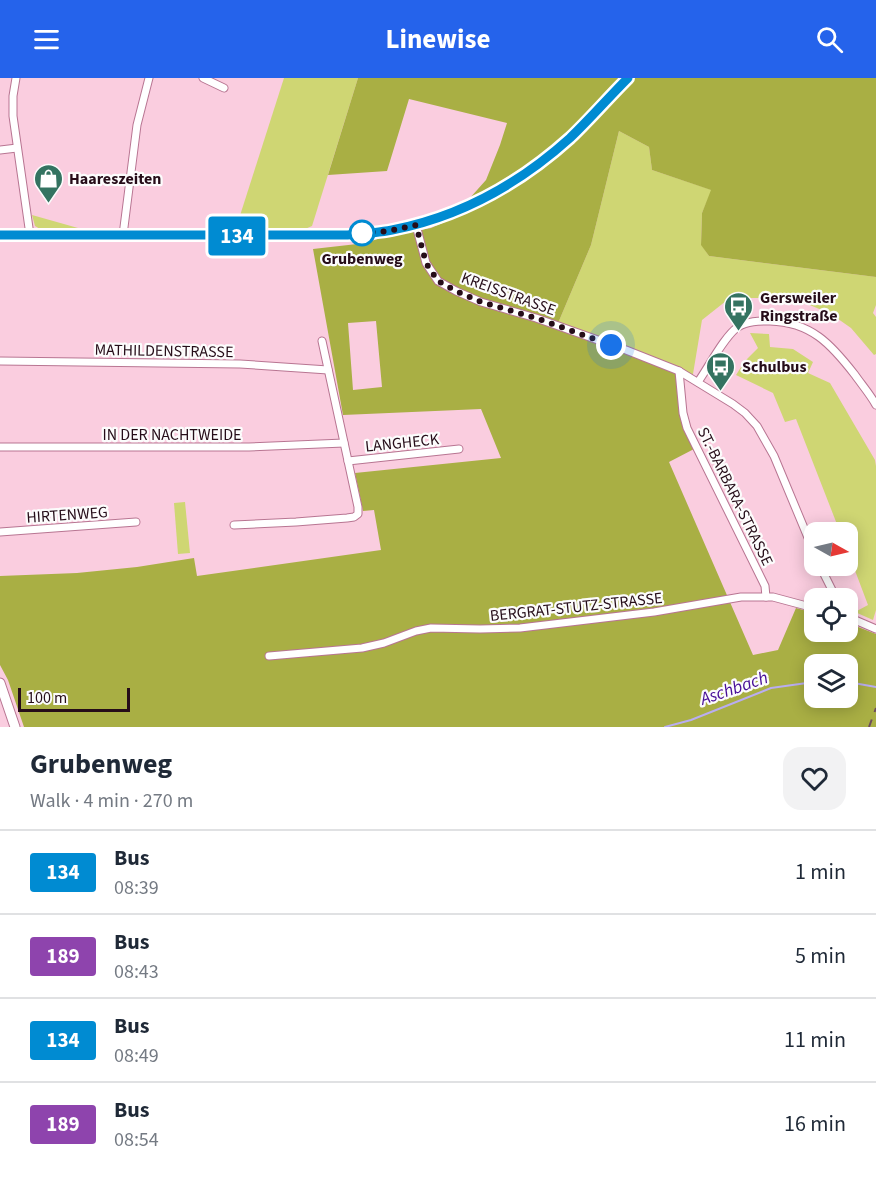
<!DOCTYPE html>
<html lang="en">
<head>
<meta charset="utf-8">
<style>
  :root { --surface:#fff; --page:#f2f2f3; --text:#1f2937; --muted:#747a83; --line:#e0e1e3; --accent:#2563eb }
  body { margin:0; font-family:"Source Sans 3",sans-serif; background:var(--page); color:var(--text); height:100vh; display:flex; flex-direction:column; font-size:22px; white-space:nowrap }
  * { box-sizing:border-box; margin:0 }
  p { font-size:20px; color:var(--muted) }
  .icon { flex:none; width:33px; height:33px; fill:none; stroke:currentColor; stroke-width:2; stroke-linecap:round; stroke-linejoin:round }
  .map { position:relative; height:649px; overflow:hidden }
  .sheet { display:flex; flex-direction:column; background:var(--surface); flex:1 }
  .sheet>* { flex:none }
  .badge { padding:0 12px; border-radius:4px; font-size:21px; line-height:39px }
  .needle { width:39px; rotate:98deg }
  .fabs { position:absolute; left:804px; top:444px; display:grid; gap:12px }
  .fabs a { display:grid; place-items:center; width:54px; height:54px; border-radius:12px; background:var(--surface); box-shadow:0 3px 15px #0003; font-size:30px }
  .scale { position:absolute; left:18px; bottom:15px; width:112px; box-sizing:border-box; padding-left:6px; border:3px solid #260d19; border-top:0; font-size:16px; line-height:21px; white-space:nowrap; color:#260d19; -webkit-text-stroke:4px #fcfcfc; paint-order:stroke }
  .you { position:absolute; width:30px; height:30px; margin:-15px; border:4px solid #fff; border-radius:50%; background:#1a73e8; box-shadow:0 0 0 9px #1a73e833 }
  .map>.badge { position:absolute; translate:-50% -50%; box-shadow:0 0 0 3px #fff }
  .round { display:grid; place-items:center; flex:none; width:63px; height:63px; border-radius:18px; background:var(--page) }
  .head { display:flex; align-items:center; justify-content:space-between; height:102px; padding:0 30px }
  h1 { font-size:28px; font-weight:700; line-height:45px }
  ul { padding:0; list-style:none }
  li { display:flex; align-items:center; gap:18px; height:84px; padding:0 30px; border-top:2px solid var(--line) }
  li div { flex:1 }
  li b { display:block; font-size:22px }
  li em { font-style:normal }
  li .badge { min-width:66px; font-weight:700; text-align:center }
  header { display:flex; justify-content:space-between; align-items:center; height:78px; padding:0 30px; background:var(--accent); color:#fff; font-size:27px; font-weight:700 }
  .map>svg:first-child { display:block }
  .green { fill:#cfd673 }
  .forest { fill:#a9af44; fill-rule:evenodd }
  .lines { fill:none; stroke-linecap:round; stroke-linejoin:round }
  .stream { stroke:#b9adf1; stroke-width:2 }
  .minor-casing { stroke:#b87592; stroke-width:9 }
  .tertiary-casing { stroke:#b87592; stroke-width:10 }
  .secondary-casing { stroke:#b87592; stroke-width:11 }
  .minor { stroke:#fff; stroke-width:7 }
  .tertiary { stroke:#fff; stroke-width:8 }
  .secondary { stroke:#fff; stroke-width:9 }
  .rail { stroke:#6d4d5b; stroke-width:2; stroke-dasharray:8 8; stroke-linecap:butt }
  .line-casing { stroke:#fff; stroke-width:14 }
  .line { stroke:#008bd2; stroke-width:9 }
  .walk { stroke:#260d19; stroke-width:6; stroke-dasharray:0 10.8 }
  .stop-dot { fill:#fff; stroke:#008bd2; stroke-width:3 }
  .labels { text-anchor:middle; stroke-width:4.5; stroke-linejoin:round; paint-order:stroke }
  .poi-label { font-size:16px; font-weight:bold; fill:#260d19; stroke:#fcfcfc; text-anchor:start }
  .stop-label { font-size:16px; font-weight:bold; fill:#260d19; stroke:#fcfcfc }
  .street-label { font-size:16px; fill:#260d19; stroke:#fcfcfc }
  .water-label { font-size:18px; font-style:italic; fill:#470d97; stroke:#fcfcfc }
</style>
</head>
<body>
<header><svg class="icon" aria-label="menu" viewBox="0 0 24 24"><path d="M4 6h16M4 12h16M4 18h16"/></svg>Linewise<svg class="icon" aria-label="search" viewBox="0 0 24 24"><circle cx="10" cy="10" r="6"/><path d="M15 15l6 6"/></svg></header>
<div class="map">
<svg width="876" height="649" viewBox="0 0 876 649">
  <rect width="100%" height="100%" fill="#facddf"/>
  <g class="green">
    <polygon points="284,0 358,0 312,148 305,151 236,150"/>
    <polygon points="619,53 649,69 652,92 712,112 702,135 701,166 709,178 876,199 876,227 873,235 876,239 876,276 874,277 851,250 831,236 798,222 798,218 773,216 773,220 735,220 726,223 702,242 692,302 556,250 591,167"/>
    <polygon points="32,137 78,150 40,151 35,148"/>
    <polygon points="750,255 769,256 770,269 793,271 813,284 808,295 830,305 875,382 876,388 876,532 873,542 855,534 868,527 848,474 848,454 840,454 796,341 785,344 773,315 736,297 745,283 758,270"/>
    <polygon points="185,424 190,475 178,476 174,425"/>
  </g>
  <path class="forest" d="M358,0h518v199l-167,-21 -8,-11 1,-32 9,-23 -59,-20 -3,-23 -30,-16 -28,114 -35,83 69,23 51,21 8,57 10,20 -25,13 84,193 25,-5 18,-42 18,5v19h34v-9l28,11v93h-852l-16,-47 -8,-15v-89l77,-3 60,-6 57,-9 3,18 184,-26 -7,-40 -11,1 -8,-38 146,-15 -20,-49 -138,6 -30,-166 53,-6 17,-6 48,-9 41,-18 -3,-11 17,-19 14,-35 7,-22 -98,-24 -22,72 -59,4zM376,243l6,66 -29,3 -5,-67zM814,586h34v34h-34z"/>
  <g class="lines">
    <g class="stream">
      <polyline points="848,604 876,609"/>
      <polyline points="665,649 691,642 771,610 814,604"/>
    </g>
    <defs>
      <g id="minor">
        <polyline points="16,0 13,18 13,38 30,157"/>
        <polyline points="203,0 224,10"/>
        <polyline points="0,72 17,70"/>
        <polyline points="416,147 426,185 438,203 456,213 481,224 536,240 626,272 679,293 733,326 745,335 757,348 774,378 814,474"/>
        <polyline points="123,157 137,47 149,0"/>
        <polyline points="0,283 240,286 328,292"/>
        <polyline points="679,293 683,335 687,350 765,508 766,519"/>
        <path d="M698,304c10,-14 27,-47 40,-55 9,-6 21,-6 32,-6 41,1 61,23 85,54 7,10 15,19 21,30"/>
        <polyline points="0,369 249,369 344,365"/>
        <polyline points="348,383 459,371"/>
        <polyline points="234,447 296,444 347,440 354,439 358,436 358,429 322,263"/>
        <polyline points="0,454 136,444"/>
        <polyline points="820,488 836,520"/>
        <polyline points="848,539 876,551"/>
        <polyline points="269,578 362,570 384,565 416,553 431,550 480,551 520,550 654,534 741,519 773,519 814,530"/>
      </g>
      <path id="tertiary" d="M0,157h346c15,-1 30,-2 45,-5 68,-12 129,-46 180,-93 19,-19 38,-39 57,-59"/>
      <polyline id="secondary" points="0,605 15,649"/>
    </defs>
    <use href="#minor" class="minor-casing"/>
    <use href="#tertiary" class="tertiary-casing"/>
    <use href="#secondary" class="secondary-casing"/>
    <use href="#minor" class="minor"/>
    <use href="#tertiary" class="tertiary"/>
    <use href="#secondary" class="secondary"/>
    <polyline class="rail" points="869,649 876,630"/>
  </g>
  <g class="lines">
    <defs>
      <path id="line" d="M0,157h346c15,-1 31,-2 46,-5 67,-13 127,-46 178,-92 20,-19 38,-40 58,-60"/>
    </defs>
    <use href="#line" class="line-casing"/>
    <use href="#line" class="line"/>
    <polyline class="walk" points="362,155 389,153 416,147 426,185 438,203 456,213 481,224 536,240 611,267"/>
  </g>
  <defs>
    <symbol id="shop-pin" viewBox="-11 -11 22 30"><path d="M0 17L-7.5 6A9.5 9.5 0 1 1 7.5 6Z" fill="#347361" stroke="#fcfcfc"/><path d="M-5-2.5h2.3a2.7 3.5 0 0 1 5.4 0H5L5.5 6h-11ZM-1.5-2.5h3a1.5 2.3 0 0 0-3 0Z" fill="#fff"/></symbol>
    <symbol id="bus-pin" viewBox="-11 -11 22 30"><path d="M0 17L-7.5 6A9.5 9.5 0 1 1 7.5 6Z" fill="#347361" stroke="#fcfcfc"/><path d="M-5-6H5V4H4V6H2V4H-2V6H-4V4H-5ZM-3.5-4V0h7V-4ZM-3.5 1.2v1.5H-2V1.2ZM2 1.2v1.5H3.5V1.2Z" fill="#fff"/></symbol>
  </defs>
  <g fill-rule="evenodd">
    <use href="#shop-pin" x="32" y="84" width="33" height="45"/>
    <use href="#bus-pin" x="722" y="212" width="33" height="45"/>
    <use href="#bus-pin" x="704" y="272" width="33" height="45"/>
  </g>
  <circle class="stop-dot" cx="362" cy="155" r="12"/>
  <g class="labels">
    <g class="poi-label">
      <text x="69" y="106">Haareszeiten</text>
      <text x="760" y="225">Gersweiler<tspan x="760" dy="18">Ringstraße</tspan></text>
      <text x="742" y="294">Schulbus</text>
    </g>
    <g class="stop-label">
      <text x="362" y="186">Grubenweg</text>
    </g>
    <g class="street-label">
      <text transform="translate(509 215) rotate(20)" y="6">KREISSTRASSE</text>
      <text transform="translate(164 272) rotate(1)" y="6">MATHILDENSTRASSE</text>
      <text x="172" y="362">IN DER NACHTWEIDE</text>
      <text transform="translate(402 364) rotate(-6)" y="6">LANGHECK</text>
      <text transform="translate(736 418) rotate(64)" y="6">ST.-BARBARA-STRASSE</text>
      <text transform="translate(67 436) rotate(-4)" y="6">HIRTENWEG</text>
      <text transform="translate(576 528) rotate(-6)" y="6">BERGRAT-STUTZ-STRASSE</text>
    </g>
    <g class="water-label">
      <text transform="translate(734 610) rotate(-19)" y="6">Aschbach</text>
    </g>
  </g>
</svg>
<div class="fabs">
<a><svg class="needle" viewBox="-14 -14 28 28"><path d="M0-13l5 13h-10z" fill="#e53935"/><path d="M0 13l5-13h-10z" fill="#747a83"/></svg></a>
<a><svg class="icon" aria-label="locate" viewBox="0 0 24 24"><circle cx="12" cy="12" r="6"/><path d="M12 2v4M12 18v4M2 12h4M18 12h4"/></svg></a>
<a><svg class="icon" aria-label="layers" viewBox="0 0 24 24"><path d="M12 4l9 5-9 5-9-5zM3 14l9 5 9-5"/></svg></a>
</div>
<div class="scale">100 m</div>
<div class="you" style="left:611px;top:267px"></div>
<b class="badge" style="left:237px;top:158px;background:#008bd2;color:#fff">134</b>
</div>
<section class="sheet">
<div class="head"><div><h1>Grubenweg</h1><p>Walk · 4 min · 270 m</p></div><a class="round"><svg class="icon" aria-label="heart" viewBox="0 0 24 24"><path d="M12 20l-8-8c-3-5 5-10 8-4 3-6 11-1 8 4z"/></svg></a></div>
<ul>
<li><span class="badge" style="background:#008bd2;color:#fff">134</span><div><b>Bus</b><p>08:39</p></div><em>1 min</em></li>
<li><span class="badge" style="background:#8e44ad;color:#fff">189</span><div><b>Bus</b><p>08:43</p></div><em>5 min</em></li>
<li><span class="badge" style="background:#008bd2;color:#fff">134</span><div><b>Bus</b><p>08:49</p></div><em>11 min</em></li>
<li><span class="badge" style="background:#8e44ad;color:#fff">189</span><div><b>Bus</b><p>08:54</p></div><em>16 min</em></li>
</ul>
</section>
</body>
</html>
